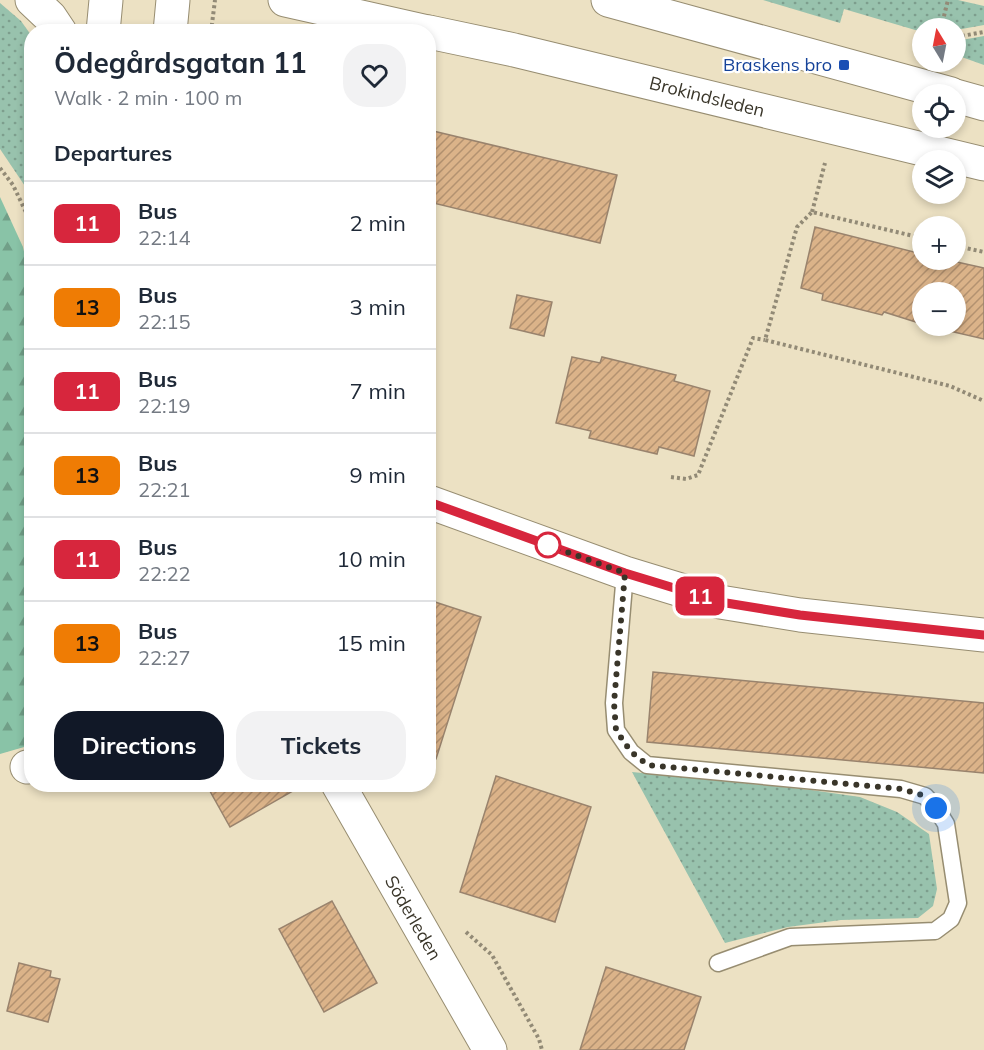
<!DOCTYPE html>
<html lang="en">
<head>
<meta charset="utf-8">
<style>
  :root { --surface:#fff; --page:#f2f2f3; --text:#1f2937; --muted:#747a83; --line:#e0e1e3; --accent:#111827 }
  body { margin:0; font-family:Mulish,sans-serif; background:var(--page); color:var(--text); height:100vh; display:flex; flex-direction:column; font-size:22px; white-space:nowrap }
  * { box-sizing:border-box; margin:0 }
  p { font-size:20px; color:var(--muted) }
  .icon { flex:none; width:33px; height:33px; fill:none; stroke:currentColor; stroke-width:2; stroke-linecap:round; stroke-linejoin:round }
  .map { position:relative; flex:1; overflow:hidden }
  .drawer { position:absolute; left:24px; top:24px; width:412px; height:768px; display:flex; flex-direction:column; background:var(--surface); border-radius:24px; box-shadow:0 3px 9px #0003 }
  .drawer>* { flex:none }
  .badge { padding:0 12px; border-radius:9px; font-size:21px; line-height:39px }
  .needle { width:39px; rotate:350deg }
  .tools { position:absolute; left:912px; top:18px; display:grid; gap:12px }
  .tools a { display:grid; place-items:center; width:54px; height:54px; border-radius:50%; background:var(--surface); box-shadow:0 3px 9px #0003; font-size:30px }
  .you { position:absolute; width:30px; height:30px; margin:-15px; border:4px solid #fff; border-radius:50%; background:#1a73e8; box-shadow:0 0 0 9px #1a73e833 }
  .map>.badge { position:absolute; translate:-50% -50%; box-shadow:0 0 0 3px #fff }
  h2 { padding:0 30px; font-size:22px; line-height:54px }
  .round { display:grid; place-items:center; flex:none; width:63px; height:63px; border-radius:24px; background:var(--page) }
  .overview { display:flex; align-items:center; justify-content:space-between; height:102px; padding:0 30px }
  h1 { font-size:28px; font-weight:700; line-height:45px }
  .primary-button { display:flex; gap:12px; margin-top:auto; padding:12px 30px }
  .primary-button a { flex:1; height:69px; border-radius:24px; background:var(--accent); color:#fff; font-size:24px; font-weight:700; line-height:69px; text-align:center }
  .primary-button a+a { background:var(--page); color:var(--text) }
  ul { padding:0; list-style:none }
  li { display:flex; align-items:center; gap:18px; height:84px; padding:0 30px; border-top:2px solid var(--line) }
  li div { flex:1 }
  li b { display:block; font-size:22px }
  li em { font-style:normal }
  li .badge { min-width:66px; font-weight:700; text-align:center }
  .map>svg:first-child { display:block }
  .green { fill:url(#green-dots) }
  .forest { fill:url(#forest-firs) }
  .building { fill:url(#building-hatch); stroke:#99836d; stroke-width:1.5 }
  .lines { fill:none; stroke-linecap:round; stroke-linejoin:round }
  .lane-casing { stroke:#978d71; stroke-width:19 }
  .street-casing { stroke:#978d71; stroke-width:35 }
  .secondary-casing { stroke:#978d71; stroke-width:35 }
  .path { stroke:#928a76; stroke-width:4; stroke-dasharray:3 3; stroke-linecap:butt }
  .lane { stroke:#fff; stroke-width:16 }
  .street { stroke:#fff; stroke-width:33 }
  .secondary { stroke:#fff; stroke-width:33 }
  .line-casing { stroke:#fff; stroke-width:14 }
  .line { stroke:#d7263d; stroke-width:9 }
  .walk { stroke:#393529; stroke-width:6; stroke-dasharray:0 10.8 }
  .transit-dot { fill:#1a4fb4; stroke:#fff; stroke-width:2 }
  .stop-dot { fill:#fff; stroke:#d7263d; stroke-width:3 }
  .labels { text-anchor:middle; stroke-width:4.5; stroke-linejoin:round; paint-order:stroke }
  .transit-label { font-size:18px; fill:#164399; stroke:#fff; text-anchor:end }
  .street-label { font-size:18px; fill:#393529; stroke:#fff }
</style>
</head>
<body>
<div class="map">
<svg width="984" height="1050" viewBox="0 0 984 1050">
  <defs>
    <pattern id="green-dots" width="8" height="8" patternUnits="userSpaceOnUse" patternTransform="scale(1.5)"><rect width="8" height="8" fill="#98c2ad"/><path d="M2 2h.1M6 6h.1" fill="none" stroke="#7d9e8d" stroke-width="1.8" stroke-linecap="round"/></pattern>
    <pattern id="forest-firs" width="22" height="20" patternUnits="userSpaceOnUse" patternTransform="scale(1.5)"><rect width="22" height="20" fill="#89c3a7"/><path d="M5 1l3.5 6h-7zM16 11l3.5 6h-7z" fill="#719f88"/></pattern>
    <pattern id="building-hatch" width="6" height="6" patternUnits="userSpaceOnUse" patternTransform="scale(1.5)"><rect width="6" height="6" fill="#dbb389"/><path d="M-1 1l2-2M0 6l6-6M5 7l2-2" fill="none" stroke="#b39270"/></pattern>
  </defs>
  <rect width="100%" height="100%" fill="#ece1c3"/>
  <g class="green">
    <polygon points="763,0 958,0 984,6 984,25 956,30 922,28 922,32 844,9 840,23"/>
    <polygon points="0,3 21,21 31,35 31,195 0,149"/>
    <polygon points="984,36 984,65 956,55 956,41"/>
    <polygon points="632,772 811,790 860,797 897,812 929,834 937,889 933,906 918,918 841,920 788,927 725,943"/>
  </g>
  <polygon class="forest" points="0,197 23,247 32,289 31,745 0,754"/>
  <g class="building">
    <polygon points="429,130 617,175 600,243 429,202"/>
    <polygon points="815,227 922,254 922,260 948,260 984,268 984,339 928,326 956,326 956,292 922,292 922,324 884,312 882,315 822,300 823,294 801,288"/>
    <polygon points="517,295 552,302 544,336 510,328"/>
    <polygon points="572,357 600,363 602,357 676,375 674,381 710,391 694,456 659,447 657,454 589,438 591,431 556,423"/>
    <polygon points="429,600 481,617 436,759 429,758"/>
    <polygon points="653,672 984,703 984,773 647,742"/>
    <polygon points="496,776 591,807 555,922 460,892"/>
    <polygon points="206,784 305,784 230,827"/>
    <polygon points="332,901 377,983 324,1012 279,929"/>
    <polygon points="19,963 51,971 50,977 60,979 48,1022 7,1011"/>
    <polygon points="606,967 701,997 684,1050 580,1050"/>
  </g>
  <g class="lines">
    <defs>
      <polyline id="lane" points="625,573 614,703 616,730 631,752 647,765 901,789 925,796 936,808 946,824 958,903 951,919 935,931 790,937 718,963"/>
      <g id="street">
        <polyline points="429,502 625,573 720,602 800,615 984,635"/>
        <polyline points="27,767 32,766"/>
      </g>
      <g id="secondary">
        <polyline points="32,0 50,17 60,32"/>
        <polyline points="285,0 428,32"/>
        <polyline points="608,0 951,94"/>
        <polyline points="103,32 106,0"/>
        <polyline points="170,32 173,0"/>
        <polyline points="429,32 514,50 984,164"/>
        <polyline points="956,96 984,104"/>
        <polyline points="338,784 490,1050"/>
      </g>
    </defs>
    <use href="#lane" class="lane-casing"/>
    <use href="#street" class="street-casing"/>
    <use href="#secondary" class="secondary-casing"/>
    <g class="path">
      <polyline points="941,28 948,0"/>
      <polyline points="211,32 215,0"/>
      <polyline points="212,32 236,26 261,27"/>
      <polyline points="956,37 984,32"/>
      <polyline points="0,168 13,185 32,225"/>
      <polyline points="812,212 825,163"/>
      <polyline points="922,238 812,212 797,227 765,340 950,386 984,401"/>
      <polyline points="956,246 984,252"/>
      <polyline points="671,477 686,479 698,475 753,338 765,340"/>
      <polyline points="466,932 492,955 539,1039 542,1050"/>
    </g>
    <use href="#lane" class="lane"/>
    <use href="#street" class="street"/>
    <use href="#secondary" class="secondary"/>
  </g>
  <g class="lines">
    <defs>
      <polyline id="line" points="429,502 625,573 720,602 800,615 984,635"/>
    </defs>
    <use href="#line" class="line-casing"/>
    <use href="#line" class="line"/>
    <polyline class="walk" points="548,545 625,573 614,703 616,730 631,752 648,765 901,789 925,796 936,808"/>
  </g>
  <rect class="transit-dot" x="838" y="59" width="12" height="12" rx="3"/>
  <circle class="stop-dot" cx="548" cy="545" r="12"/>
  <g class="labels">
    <g class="transit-label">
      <text x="832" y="71">Braskens bro</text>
    </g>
    <g class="street-label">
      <text transform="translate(707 97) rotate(14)" y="6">Brokindsleden</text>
      <text transform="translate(413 918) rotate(60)" y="6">Söderleden</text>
    </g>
  </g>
</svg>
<div class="tools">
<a><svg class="needle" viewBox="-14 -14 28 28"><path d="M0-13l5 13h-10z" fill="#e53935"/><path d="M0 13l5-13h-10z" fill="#747a83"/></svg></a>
<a><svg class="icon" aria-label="locate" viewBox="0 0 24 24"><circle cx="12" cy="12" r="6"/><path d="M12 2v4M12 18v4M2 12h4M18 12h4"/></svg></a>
<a><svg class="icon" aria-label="layers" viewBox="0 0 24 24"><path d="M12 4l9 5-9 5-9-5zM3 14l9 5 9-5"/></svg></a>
<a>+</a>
<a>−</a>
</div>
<div class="you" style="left:936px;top:808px"></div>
<b class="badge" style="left:700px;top:596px;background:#d7263d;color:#fff">11</b>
<section class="drawer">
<div class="overview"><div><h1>Ödegårdsgatan 11</h1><p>Walk · 2 min · 100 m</p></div><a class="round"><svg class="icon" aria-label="heart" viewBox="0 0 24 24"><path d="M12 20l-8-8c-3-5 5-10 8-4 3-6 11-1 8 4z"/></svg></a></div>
<h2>Departures</h2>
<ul>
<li><span class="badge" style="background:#d7263d;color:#fff">11</span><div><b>Bus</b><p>22:14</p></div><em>2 min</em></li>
<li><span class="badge" style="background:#ef7c04;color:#111">13</span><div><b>Bus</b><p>22:15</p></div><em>3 min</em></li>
<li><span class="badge" style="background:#d7263d;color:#fff">11</span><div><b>Bus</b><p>22:19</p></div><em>7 min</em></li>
<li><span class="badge" style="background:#ef7c04;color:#111">13</span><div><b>Bus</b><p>22:21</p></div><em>9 min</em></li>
<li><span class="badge" style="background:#d7263d;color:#fff">11</span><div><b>Bus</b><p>22:22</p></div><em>10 min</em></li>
<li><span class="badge" style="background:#ef7c04;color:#111">13</span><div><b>Bus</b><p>22:27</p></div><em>15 min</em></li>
</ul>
<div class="primary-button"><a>Directions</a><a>Tickets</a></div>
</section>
</div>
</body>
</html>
